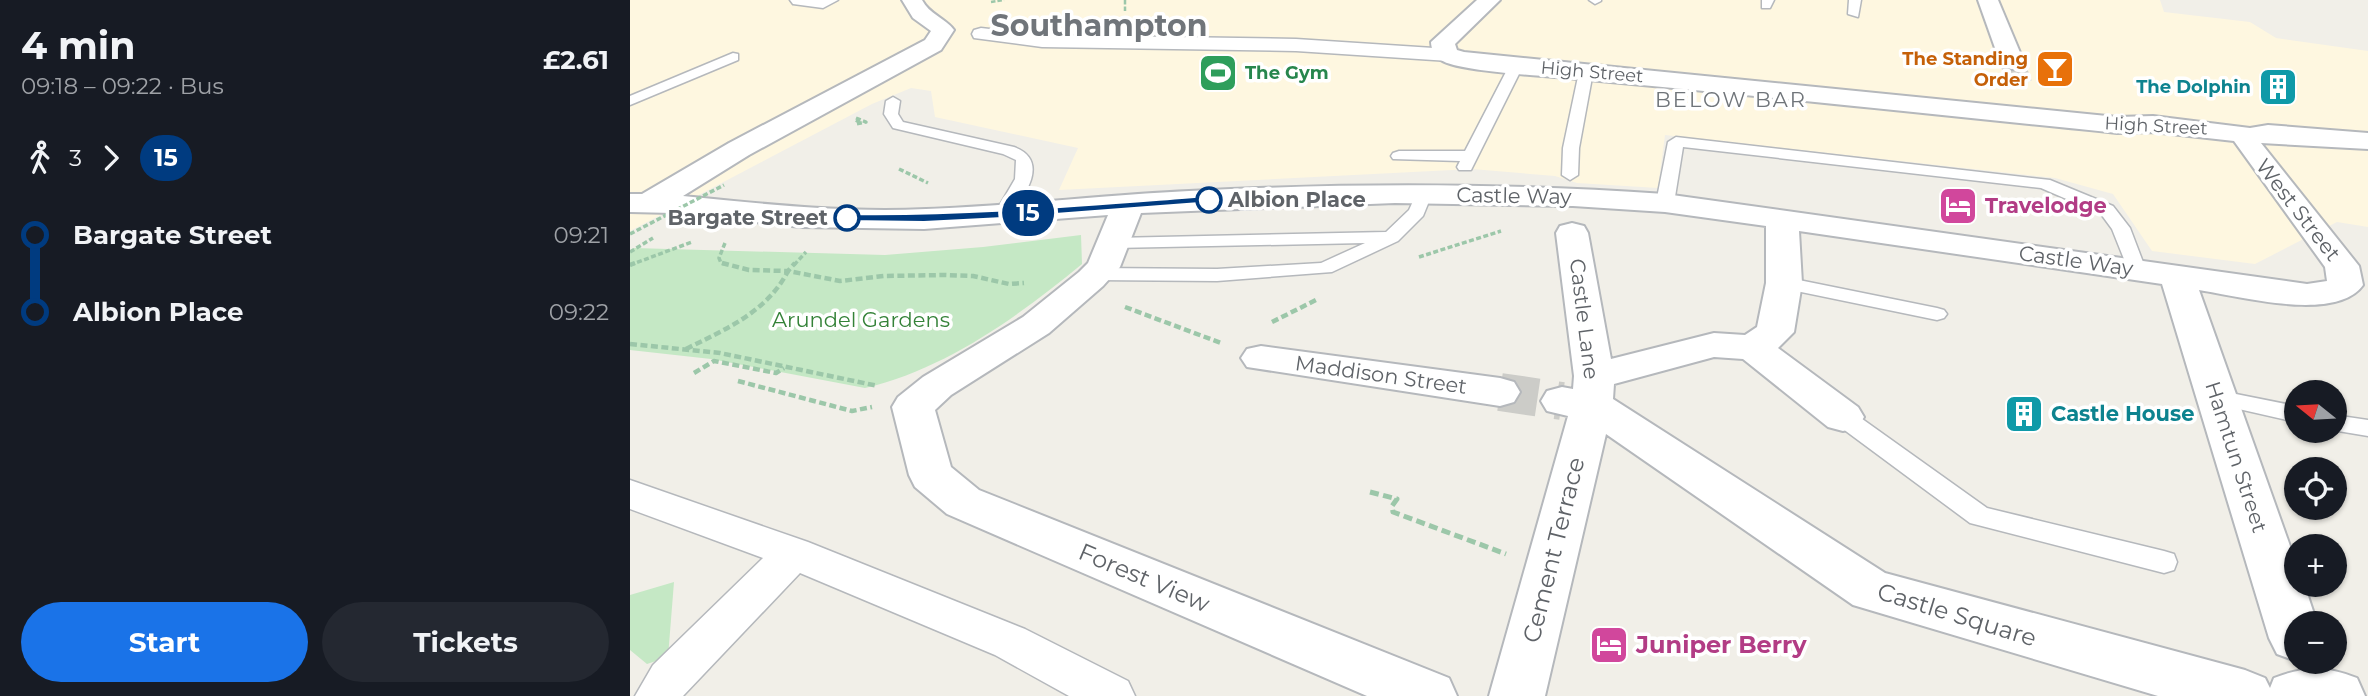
<!DOCTYPE html>
<html lang="en">
<head>
<meta charset="utf-8">
<style>
  :root { --surface:#171b24; --page:#242831; --text:#f1f3f6; --muted:#9ea1a6; --accent:#1a73e8 }
  body { margin:0; font-family:Montserrat,sans-serif; background:var(--page); color:var(--text); height:100vh; display:flex; flex-direction:column; font-size:26px; white-space:nowrap }
  * { box-sizing:border-box; margin:0 }
  p { font-size:23px; color:var(--muted) }
  .icon { flex:none; width:38px; height:38px; fill:none; stroke:currentColor; stroke-width:2; stroke-linecap:round; stroke-linejoin:round }
  .map { position:relative; flex:1; overflow:hidden }
  .drawer { display:flex; flex-direction:column; background:var(--surface); width:630px }
  .drawer>* { flex:none }
  .badge { padding:0 14px; border-radius:23px; font-size:24px; line-height:46px }
  .needle { width:46px; rotate:288deg }
  .controls { position:absolute; left:1654px; top:380px; display:grid; gap:14px }
  .controls a { display:grid; place-items:center; width:63px; height:63px; border-radius:50%; background:var(--surface); box-shadow:0 2px 5px #0004; font-size:35px }
  .map>.badge { position:absolute; translate:-50% -50%; box-shadow:0 0 0 4px #fff }
  .legs { display:flex; align-items:center; gap:10px; height:77px; padding:0 21px; font-size:23px }
  .legs p { margin-inline-start:auto }
  .overview { display:flex; align-items:center; justify-content:space-between; height:119px; padding:0 21px }
  h1 { font-size:38px; font-weight:700; line-height:52px }
  .button { display:flex; gap:14px; margin-top:auto; padding:14px 21px }
  .button a { flex:1; height:80px; border-radius:42px; background:var(--accent); color:#fff; font-size:28px; font-weight:700; line-height:80px; text-align:center }
  .button a+a { background:var(--page); color:var(--text) }
  ul { padding:0 21px; list-style:none }
  li { display:flex; align-items:center; gap:24px; height:77px; font-size:26px }
  li i { display:grid; place-items:center; width:10px; height:100%; margin:0 9px; background:currentColor }
  li i::after { content:''; width:18px; height:18px; margin:-9px; border:5px solid; border-radius:50%; background:var(--surface) }
  li p { margin-inline-start:auto }
  li:first-child i { background:linear-gradient(#0000 50%,currentColor 0) }
  li:last-child i { background:linear-gradient(currentColor 50%,#0000 0) }
  main { display:flex; flex:1; min-height:0 }
  .map>svg:first-child { display:block }
  .commercial { fill:#fef7e0 }
  .green { fill:#c5e8c5 }
  .lines { fill:none; stroke-linecap:round; stroke-linejoin:round }
  .minor-tunnel-far1 { stroke:#ccccc8; stroke-width:24; stroke-dasharray:24 12; stroke-linecap:butt }
  .minor-tunnel { stroke:#ccccc8; stroke-width:38; stroke-dasharray:38 19; stroke-linecap:butt }
  .service-casing { stroke:#b5b8bc; stroke-width:3 }
  .pedestrian-casing { stroke:#b5b8bc; stroke-width:3 }
  .minor-casing { stroke:#b5b8bc; stroke-width:4 }
  .path-far3 { stroke:#9cc7a9; stroke-width:2.5; stroke-dasharray:4.5 2; stroke-linecap:butt }
  .path-far2 { stroke:#9cc7a9; stroke-width:3.5; stroke-dasharray:5 2.5; stroke-linecap:butt }
  .path-far1 { stroke:#9cc7a9; stroke-width:4.5; stroke-dasharray:7 3.5; stroke-linecap:butt }
  .path { stroke:#9cc7a9; stroke-width:5; stroke-dasharray:9 4.5; stroke-linecap:butt }
  .service { fill:#fff; fill-rule:evenodd }
  .pedestrian { fill:#fff; fill-rule:evenodd }
  .minor { fill:#fff; fill-rule:evenodd }
  .path-bridge { stroke:#9cc7a9; stroke-width:3.5; stroke-dasharray:5 2.5; stroke-linecap:butt }
  .line-1 { fill:#003b80; stroke:#fff; stroke-width:2 }
  .stop-1-dot { fill:#fff; stroke:#003b80; stroke-width:3.5 }
  .labels { text-anchor:middle; stroke-width:7; stroke-linejoin:round; paint-order:stroke }
  .far-food-label { font-size:18px; font-weight:bold; fill:#c56008; stroke:#fff; text-anchor:end }
  .far-street-label { font-size:18px; fill:#5f6368; stroke:#fff }
  .far-leisure-label { font-size:18px; font-weight:bold; fill:#27864d; stroke:#fff; text-anchor:start }
  .far-culture-label { font-size:18px; font-weight:bold; fill:#0d838f; stroke:#fff; text-anchor:end }
  .far-quarter-label { font-size:21px; letter-spacing:2px; fill:#70757a; stroke:#fff }
  .street-label { font-size:21px; fill:#5f6368; stroke:#fff }
  .stop-label { font-size:21px; font-weight:bold; fill:#5f6368; stroke:#fff; text-anchor:start }
  .hotel-label { font-size:21px; font-weight:bold; fill:#b23c85; stroke:#fff; text-anchor:start }
  .park-label { font-size:21px; fill:#348238; stroke:#fff }
  .culture-label { font-size:21px; font-weight:bold; fill:#0d838f; stroke:#fff; text-anchor:start }
  .near-street-label { font-size:24px; fill:#5f6368; stroke:#fff }
  .near-hotel-label { font-size:24px; font-weight:bold; fill:#b23c85; stroke:#fff; text-anchor:start }
  .far-town-label { font-size:30px; font-weight:bold; fill:#70757a; stroke:#fff }
</style>
</head>
<body>
<main>
<section class="drawer">
<div class="overview"><div><h1>4 min</h1><p>09:18 – 09:22 · Bus</p></div><b>£2.61</b></div>
<div class="legs"><svg class="icon" aria-label="walk" viewBox="0 0 24 24"><circle cx="13" cy="4" r="2"/><path d="M13 8l-2 6 4 7M11 14l-3 7M7 12l3-4h3l4 4"/></svg>3<svg class="icon" aria-label="forward" viewBox="0 0 24 24"><path d="M9 5l7 7-7 7"/></svg><b class="badge" style="background:#003b80;color:#fff">15</b></div>
<ul>
<li><i style="color:#003b80"></i><b>Bargate Street</b><p>09:21</p></li>
<li><i style="color:#003b80"></i><b>Albion Place</b><p>09:22</p></li>
</ul>
<div class="button"><a>Start</a><a>Tickets</a></div>
</section>
<div class="map">
<svg width="1738" height="696" viewBox="0 0 1738 696">
  <rect width="100%" height="100%" fill="#f1efe8"/>
  <polygon class="commercial" points="0,0 1530,0 1534,12 1620,22 1646,38 1738,51 1738,227 1707,222 1625,264 1522,251 1483,194 1425,178 1035,135 1028,188 947,183 925,176 842,169 429,190 448,148 305,117 301,91 281,88 242,104 0,231"/>
  <g class="green">
    <path d="M451,235l1,29c-63,52 -136,105 -217,124l-154,-29 -81,-9v-100l4,-2 251,7 98,-8z"/>
    <polygon points="44,582 38,657 17,664 0,650 0,595"/>
  </g>
  <g class="lines">
    <polyline class="minor-tunnel-far1" points="1382,62 1393,92"/>
    <polyline class="minor-tunnel" points="870,392 932,401"/>
    <defs>
      <g id="service">
        <polygon points="959,0 971,0 971,1 965,4"/>
        <polygon points="1132,0 1144,0 1140,8 1132,8"/>
        <polygon points="1219,0 1231,0 1228,17 1218,14"/>
        <polygon points="103,53 108,54 108,60 0,105 0,96"/>
        <polygon points="886,62 893,66 841,170 829,170 827,167 830,161 763,159 761,156 763,153 769,151 835,151 879,66"/>
        <polygon points="956,68 963,72 949,148 948,175 940,180 932,175 933,148 949,72"/>
        <path d="M263,97l7,4 -2,13 5,8 111,25c37,14 10,49 -5,72h-12l-3,-4 21,-36 1,-19 -13,-6 -110,-26 -9,-14 2,-13z"/>
        <polygon points="1046,137 1420,180 1483,206 1500,228 1516,270 1514,274 1500,274 1482,229 1471,214 1411,188 1053,147 1044,203 1035,208 1029,207 1026,203 1038,142"/>
        <polygon points="794,189 802,194 793,216 768,241 702,272 587,281 466,280 457,274 466,268 587,269 691,263 735,243 484,248 475,243 484,238 756,232 779,210 788,190"/>
        <polygon points="1154,277 1307,308 1314,310 1317,314 1314,318 1307,320 1147,287 1144,283 1147,279"/>
        <polygon points="1586,390 1666,406 1666,422 1578,402 1575,397 1578,392"/>
        <polygon points="1213,409 1221,411 1357,508 1534,551 1544,554 1547,562 1544,570 1534,573 1340,523 1205,423 1202,417 1205,411"/>
        <polygon points="1704,415 1738,420 1738,436 1702,430 1704,430"/>
      </g>
      <g id="pedestrian">
        <polygon points="160,0 208,0 193,8 163,4"/>
        <polygon points="351,28 412,35 666,39 819,49 829,55 819,61 666,51 412,47 344,38 342,34 344,30"/>
        <polygon points="0,480 178,542 395,629 498,681 505,696 439,696 365,655 170,573 53,696 5,696 23,665 133,558 0,509"/>
      </g>
      <g id="minor">
        <path d="M272,0h20c7,14 23,18 32,30l-13,20 -192,105 -66,41c80,8 161,17 243,13 88,-3 175,-14 263,-18 159,-8 318,-8 476,3l642,90 20,-3 -2,-14 -91,-126 -81,-9 -36,1c-180,-18 -360,-38 -540,-54 -25,-3 -119,-7 -136,-19 -6,-4 -10,-11 -10,-18l46,-42h23l-45,44 2,6 7,2 653,65 36,-1 97,12 18,-3 100,8v16l-107,-6 98,123 4,19c-27,38 -124,11 -164,5l97,273v21h8l13,39h-21v38l-19,-7 -8,-16 -107,-354 -363,-53 3,52 -8,49 -16,16 80,59 6,10 -6,10 -15,4 -15,-4 -85,-68 -29,-2 -100,27 -1,15 272,174 360,97 20,8 5,10 4,-10c31,-12 52,-12 83,0l8,18h-207l-305,-91 -247,-171 -61,262h-56l79,-280 -21,-5 -6,-10 6,-10 15,-4 11,2 1,-13 -18,-143 4,-7 12,-3 12,3 4,7 23,126 103,-26 31,2 12,-8 9,-44v-57l-101,-14 -92,-6 -178,-3 -254,10 -21,54 -17,19 -54,47 -98,62 -16,15 16,57 28,23 470,188 8,18h-90l-420,-182 -32,-27 -6,-12 -17,-68 6,-10 25,-20 100,-60 56,-45 9,-9 20,-48 -184,14 -123,-2 -128,-14 -43,-1v-18h12l87,-51 196,-103 6,-9 -18,-13z"/>
        <polygon points="1348,0 1368,0 1394,62 1391,67 1382,69 1373,67 1370,62"/>
        <polygon points="631,346 870,378 884,382 890,392 884,402 870,406 617,367 611,358 617,349"/>
      </g>
    </defs>
    <use href="#service" class="service-casing"/>
    <use href="#pedestrian" class="pedestrian-casing"/>
    <use href="#minor" class="minor-casing"/>
    <g class="path-far3">
      <polyline points="495,0 495,13"/>
      <polyline points="361,2 374,0"/>
    </g>
    <g class="path-far2">
      <polyline points="269,169 298,183"/>
      <polyline points="95,243 89,258 91,263 99,265"/>
      <polyline points="0,252 23,238"/>
      <polyline points="789,257 871,231"/>
      <polyline points="0,265 62,242"/>
      <polyline points="164,265 176,252"/>
    </g>
    <g class="path-far1">
      <polyline points="92,263 119,270 158,271 165,263"/>
      <polyline points="0,265 5,263"/>
      <polyline points="495,307 591,343"/>
      <polyline points="642,322 688,299"/>
      <polyline points="0,344 90,353 248,386"/>
      <path d="M56,349c40,-20 81,-37 102,-78l52,10 44,-5 61,-1 28,1 36,8 15,-1"/>
      <polyline points="64,373 84,361 146,373 154,368"/>
      <polyline points="108,381 222,411 242,407"/>
    </g>
    <polyline class="path" points="740,492 767,499 762,506 763,512 876,554"/>
    <use href="#service" class="service"/>
    <use href="#pedestrian" class="pedestrian"/>
    <use href="#minor" class="minor"/>
    <g class="path-bridge">
      <polyline points="226,118 236,122 226,124 228,120"/>
      <polyline points="0,234 94,185"/>
    </g>
  </g>
  <path class="line-1" d="M579,196l5,4 -1,2 -210,16 -79,4 -77,-1 -6,-3 6,-4c121,2 241,-9 362,-18z"/>
  <defs>
    <symbol id="bar-square" viewBox="-11 -11 22 22"><rect x="-9" y="-9" width="18" height="18" rx="4" fill="#e8710a" stroke="#fff"/><path d="M-6-5H6L.8 .8V4.5H3.5V6h-7V4.5H-.8V.8Z" fill="#fff"/></symbol>
    <symbol id="stadium-square" viewBox="-11 -11 22 22"><rect x="-9" y="-9" width="18" height="18" rx="4" fill="#2e9e5b" stroke="#fff"/><path d="M0-5a6.5 5 0 1 0 0 10a6.5 5 0 1 0 0-10ZM-3.5-1.8h7v3.6h-7Z" fill="#fff"/></symbol>
    <symbol id="building-square" viewBox="-11 -11 22 22"><rect x="-9" y="-9" width="18" height="18" rx="4" fill="#0f9aa8" stroke="#fff"/><path d="M-4-6H4V6H1V3H-1V6H-4ZM-2.5-4.3h1.7v1.8h-1.7ZM.8-4.3h1.7v1.8H.8ZM-2.5-1h1.7V.8h-1.7ZM.8-1h1.7V.8H.8Z" fill="#fff"/></symbol>
    <symbol id="hotel-square" viewBox="-11 -11 22 22"><rect x="-9" y="-9" width="18" height="18" rx="4" fill="#d1479c" stroke="#fff"/><path d="M-6-4.5h1.5V1H6V5H4.5V3h-9V5H-6ZM-4 0a1.8 1.8 0 1 1 3.6 0ZM.5 0V-2.5h3Q6-2.5 6 0Z" fill="#fff"/></symbol>
  </defs>
  <g fill-rule="evenodd">
    <use href="#bar-square" x="1403" y="47" width="44" height="44"/>
    <use href="#stadium-square" x="566" y="51" width="44" height="44"/>
    <use href="#building-square" x="1626" y="65" width="44" height="44"/>
    <use href="#hotel-square" x="1306" y="184" width="44" height="44"/>
    <use href="#building-square" x="1372" y="392" width="44" height="44"/>
    <use href="#hotel-square" x="957" y="623" width="44" height="44"/>
  </g>
  <g class="stop-1-dot">
    <circle cx="579" cy="200" r="12"/>
    <circle cx="217" cy="218" r="12"/>
  </g>
  <g class="labels">
    <g class="far-food-label">
      <text x="1398" y="65">The Standing<tspan x="1398" dy="21">Order</tspan></text>
    </g>
    <g class="far-street-label">
      <text transform="translate(962 72) rotate(5)" y="6">High Street</text>
      <text transform="translate(1526 126) rotate(3)" y="6">High Street</text>
    </g>
    <g class="far-leisure-label">
      <text x="615" y="79">The Gym</text>
    </g>
    <g class="far-culture-label">
      <text x="1621" y="93">The Dolphin</text>
    </g>
    <g class="far-quarter-label">
      <text x="1101" y="107">BELOW BAR</text>
    </g>
    <g class="street-label">
      <text transform="translate(884 196) rotate(1)" y="7">Castle Way</text>
      <text transform="translate(1668 210) rotate(52)" y="7">West Street</text>
      <text transform="translate(1446 261) rotate(8)" y="7">Castle Way</text>
      <text transform="translate(954 319) rotate(83)" y="7">Castle Lane</text>
      <text transform="translate(751 375) rotate(8)" y="7">Maddison Street</text>
      <text transform="translate(1606 457) rotate(72)" y="7">Hamtun Street</text>
    </g>
    <g class="stop-label">
      <text x="598" y="207">Albion Place</text>
      <text x="198" y="225" text-anchor="end">Bargate Street</text>
    </g>
    <g class="hotel-label">
      <text x="1355" y="213">Travelodge</text>
    </g>
    <g class="park-label">
      <text x="231" y="327">Arundel Gardens</text>
    </g>
    <g class="culture-label">
      <text x="1421" y="421">Castle House</text>
    </g>
    <g class="near-street-label">
      <text transform="translate(924 550) rotate(-76)" y="8">Cement Terrace</text>
      <text transform="translate(514 578) rotate(23)" y="8">Forest View</text>
      <text transform="translate(1327 615) rotate(17)" y="8">Castle Square</text>
    </g>
    <g class="near-hotel-label">
      <text x="1006" y="653">Juniper Berry</text>
    </g>
    <g class="far-town-label">
      <text x="469" y="36">Southampton</text>
    </g>
  </g>
</svg>
<div class="controls">
<a><svg class="needle" viewBox="-14 -14 28 28"><path d="M0-13l5 13h-10z" fill="#e53935"/><path d="M0 13l5-13h-10z" fill="#9ea1a6"/></svg></a>
<a><svg class="icon" aria-label="locate" viewBox="0 0 24 24"><circle cx="12" cy="12" r="6"/><path d="M12 2v4M12 18v4M2 12h4M18 12h4"/></svg></a>
<a>+</a>
<a>−</a>
</div>
<b class="badge" style="left:398px;top:213px;background:#003b80;color:#fff">15</b>
</div>
</main>
</body>
</html>
